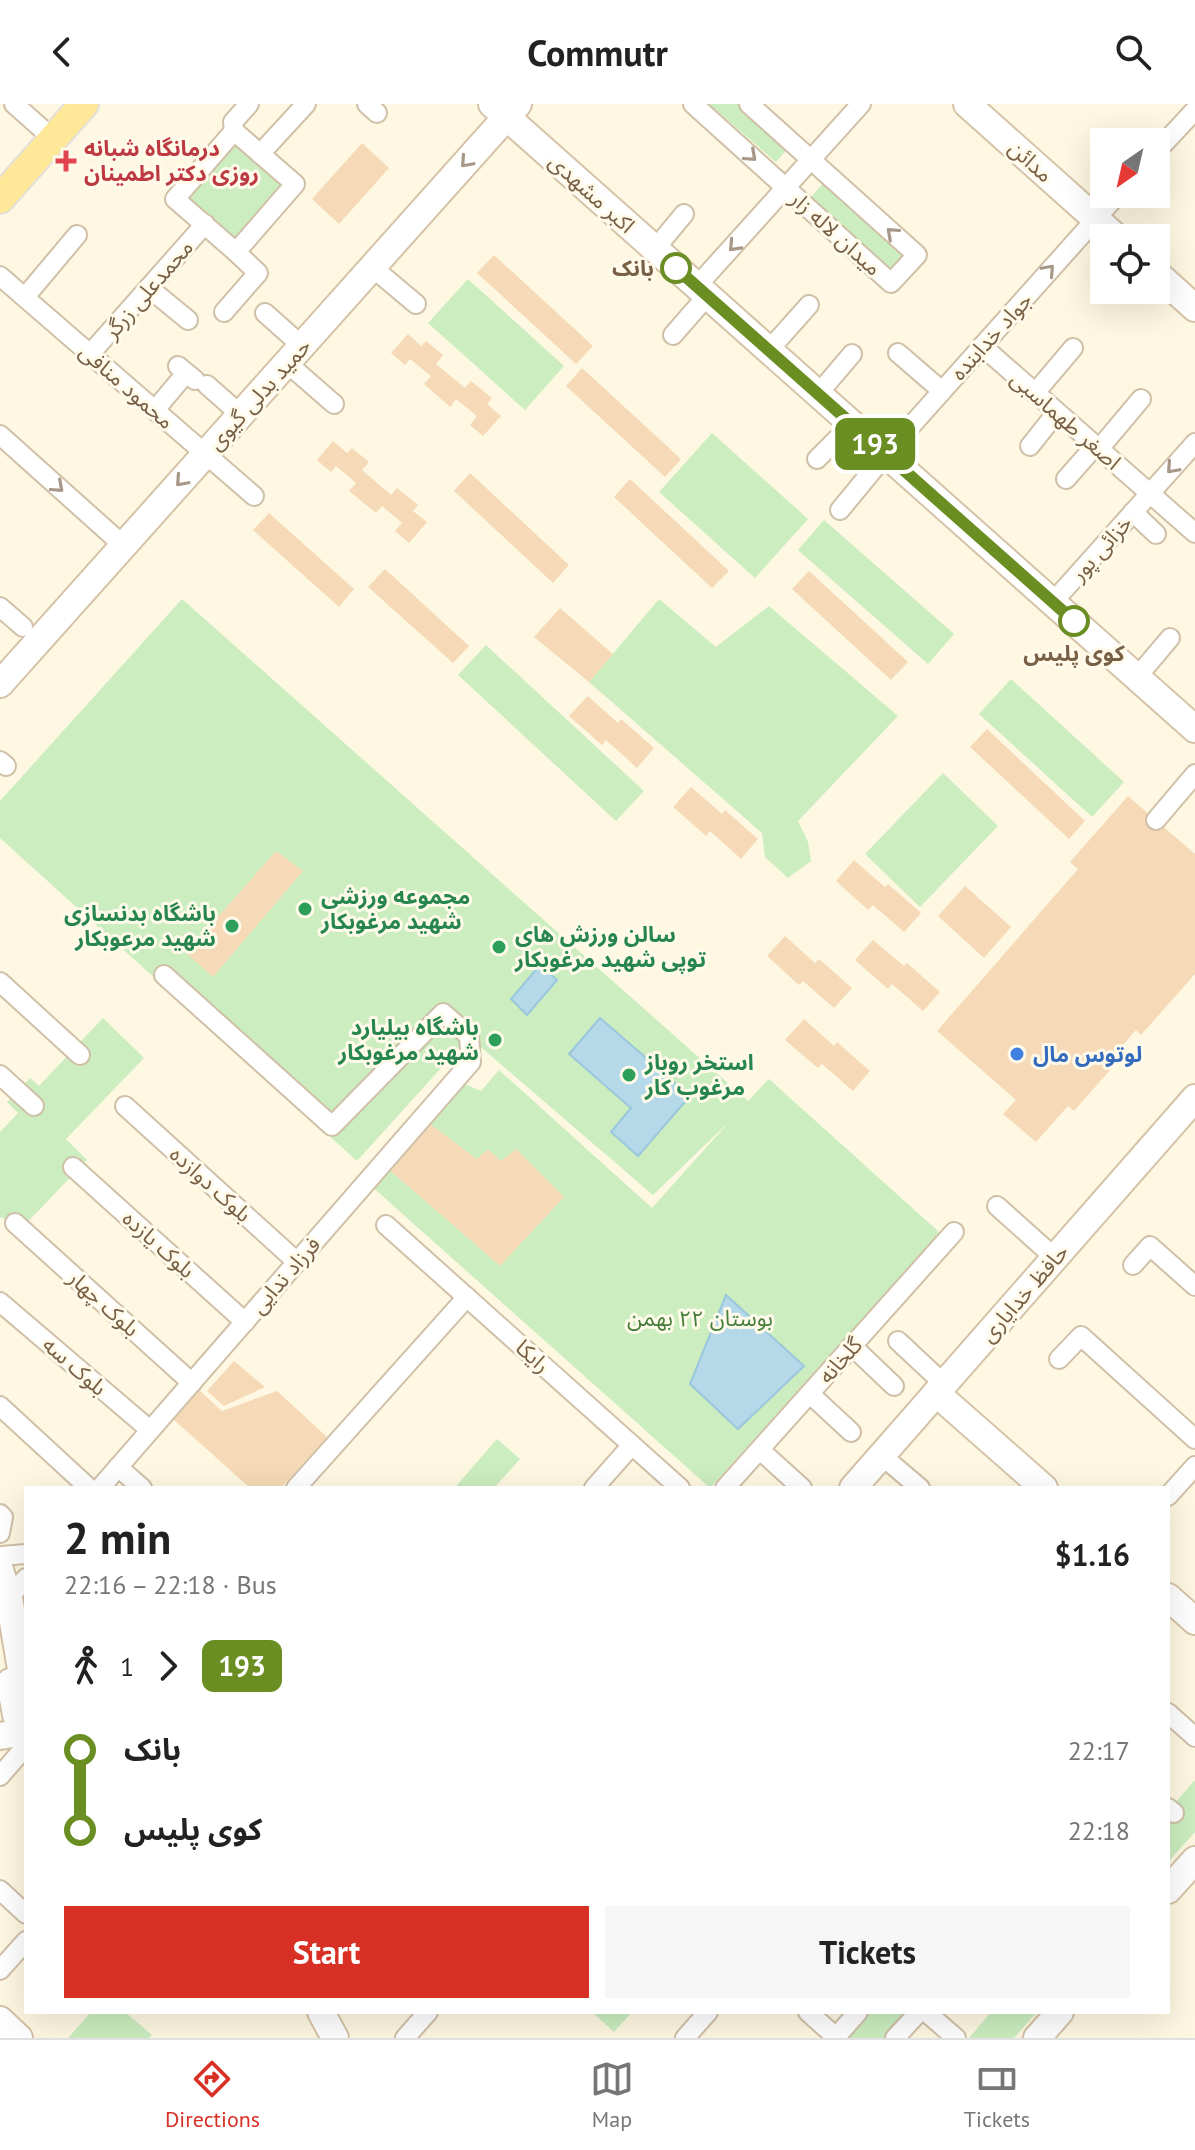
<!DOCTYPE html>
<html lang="en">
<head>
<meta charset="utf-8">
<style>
  :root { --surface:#fff; --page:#f6f6f6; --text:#222; --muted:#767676; --line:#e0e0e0; --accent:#d93025 }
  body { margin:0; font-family:"PT Sans","Noto Sans Arabic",sans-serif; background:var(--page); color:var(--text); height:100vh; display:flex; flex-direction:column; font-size:30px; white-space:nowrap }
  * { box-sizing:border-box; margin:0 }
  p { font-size:26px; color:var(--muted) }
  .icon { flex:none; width:44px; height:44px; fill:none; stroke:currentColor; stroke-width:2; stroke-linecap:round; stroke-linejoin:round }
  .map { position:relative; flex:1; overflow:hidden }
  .side { position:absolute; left:24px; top:1382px; width:1146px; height:528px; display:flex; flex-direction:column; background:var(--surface); border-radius:0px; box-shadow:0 8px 32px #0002 }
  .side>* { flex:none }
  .badge { padding:0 16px; border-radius:12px; font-size:28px; line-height:52px }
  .needle { width:52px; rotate:214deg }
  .buttons { position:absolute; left:1090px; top:24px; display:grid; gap:16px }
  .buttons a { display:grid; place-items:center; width:80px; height:80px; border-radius:0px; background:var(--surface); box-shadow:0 8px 32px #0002; font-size:40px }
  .map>.badge { position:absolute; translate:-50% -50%; box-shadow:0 0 0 4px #fff }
  .legs { display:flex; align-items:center; gap:12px; height:88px; padding:0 40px; font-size:26px }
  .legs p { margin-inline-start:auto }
  .headline { display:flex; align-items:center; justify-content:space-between; height:136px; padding:0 40px }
  h1 { font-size:44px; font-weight:700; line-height:60px }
  .action { display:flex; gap:16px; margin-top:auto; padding:16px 40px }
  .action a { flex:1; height:92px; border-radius:0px; background:var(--accent); color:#fff; font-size:32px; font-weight:700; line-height:92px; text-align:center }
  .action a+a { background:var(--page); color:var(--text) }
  ul { padding:0 40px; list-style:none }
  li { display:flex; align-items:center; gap:28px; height:80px; font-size:30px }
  li i { display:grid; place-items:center; width:12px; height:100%; margin:0 10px; background:currentColor }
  li i::after { content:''; width:20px; height:20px; margin:-10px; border:6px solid; border-radius:50%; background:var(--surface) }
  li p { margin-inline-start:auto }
  li:first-child i { background:linear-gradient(#0000 50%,currentColor 0) }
  li:last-child i { background:linear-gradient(currentColor 50%,#0000 0) }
  header { display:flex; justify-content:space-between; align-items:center; height:104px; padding:0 40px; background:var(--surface); font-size:36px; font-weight:700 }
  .tabs { display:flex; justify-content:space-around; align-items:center; height:112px; border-top:2px solid var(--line); background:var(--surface); font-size:22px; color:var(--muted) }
  .tabs a { display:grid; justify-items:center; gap:4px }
  .tabs .selected { color:var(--accent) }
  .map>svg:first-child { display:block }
  .green { fill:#cbedbf }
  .water { fill:#b5d9e9; stroke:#9ac7dc; stroke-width:2 }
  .building { fill:#f6dab7 }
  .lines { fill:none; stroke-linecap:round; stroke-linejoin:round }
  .street-casing { stroke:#d0c0a8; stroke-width:22 }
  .secondary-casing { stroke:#d6c3a7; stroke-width:30 }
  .primary-casing { stroke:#e4dfda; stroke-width:32 }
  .street { stroke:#fff; stroke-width:18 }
  .secondary { stroke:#fff; stroke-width:26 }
  .primary { stroke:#ffe998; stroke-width:28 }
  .oneway { stroke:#a79887 }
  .line-1-casing { stroke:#fff; stroke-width:18 }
  .line-1 { stroke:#6b8e23; stroke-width:12 }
  .health-dot { fill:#e0444e; stroke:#fffaea; stroke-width:3 }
  .stop-1-dot { fill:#fff; stroke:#6b8e23; stroke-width:4 }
  .leisure-dot { fill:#2e9e5b; stroke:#fffaea; stroke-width:3 }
  .shop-dot { fill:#3f7fe0; stroke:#fffaea; stroke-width:3 }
  .labels { text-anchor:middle; stroke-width:6; stroke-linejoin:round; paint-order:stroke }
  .health-label { font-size:22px; font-weight:bold; fill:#be3a42; stroke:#fffaea; text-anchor:start }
  .street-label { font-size:22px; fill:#786046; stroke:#fffaea }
  .stop-label { font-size:22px; font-weight:bold; fill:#786046; stroke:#fffaea; text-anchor:end }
  .leisure-label { font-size:22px; font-weight:bold; fill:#27864d; stroke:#fffaea; text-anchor:start }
  .shop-label { font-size:22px; font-weight:bold; fill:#366cbe; stroke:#fffaea; text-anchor:start }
  .park-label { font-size:22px; fill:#467f3d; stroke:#fffaea }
</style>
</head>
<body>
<header><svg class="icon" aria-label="back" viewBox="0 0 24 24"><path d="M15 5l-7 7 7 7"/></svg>Commutr<svg class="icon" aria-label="search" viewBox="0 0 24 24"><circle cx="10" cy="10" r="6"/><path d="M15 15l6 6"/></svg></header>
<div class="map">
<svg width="1195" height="1934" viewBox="0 0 1195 1934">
  <rect width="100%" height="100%" fill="#fef8e2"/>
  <g class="green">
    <polygon points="709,0 741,0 790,42 776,58"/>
    <polygon points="234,27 294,80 235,147 175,93"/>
    <polygon points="826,76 906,148 890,166 810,94"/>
    <polygon points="468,175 564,262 525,306 428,219"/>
    <polygon points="712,329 808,415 755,474 659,388"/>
    <polygon points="824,416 954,530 928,560 798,446"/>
    <polygon points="182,495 748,997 769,975 940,1129 710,1384 369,1080 460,978 481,987 499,966 652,1104 729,1018 653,1091 469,933 357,1057 0,734 0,697"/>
    <polygon points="659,495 716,543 769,502 898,612 798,717 808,738 811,757 788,774 765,753 762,729 589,578"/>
    <polygon points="486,541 644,687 616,717 458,571"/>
    <polygon points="1011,575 1124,678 1092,713 979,610"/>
    <polygon points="943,669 998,722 920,803 865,750"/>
    <polygon points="103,914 144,954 66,1035 87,1056 18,1128 2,1113 0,1114 0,1028 18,1009 7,998 30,974 39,982"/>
    <polygon points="497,1335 520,1355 494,1384 460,1384 457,1381"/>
    <polygon points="1195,1676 1195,1728 1168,1758 1168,1707"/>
    <polygon points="91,1908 125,1908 152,1931 149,1934 68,1934"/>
    <polygon points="592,1908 632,1908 614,1928"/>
    <polygon points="862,1908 915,1908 891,1934 845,1934"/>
    <polygon points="991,1908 1037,1908 1014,1934 969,1934"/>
  </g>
  <g class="water">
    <polygon points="540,861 557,876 527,911 511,895"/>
    <polygon points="600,914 690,992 638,1052 611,1028 631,1004 569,950"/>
    <polygon points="726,1191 804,1262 738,1325 690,1280"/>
  </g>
  <g class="building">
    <polygon points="362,39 389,64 339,120 312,95"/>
    <polygon points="494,151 593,242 576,260 477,169"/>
    <polygon points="408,230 421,242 426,237 443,251 436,260 465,284 471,277 492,294 487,300 501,312 483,332 470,321 477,312 456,295 450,303 424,280 431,272 410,255 405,261 391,249"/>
    <polygon points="582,264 681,355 665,373 566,282"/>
    <polygon points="333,337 347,349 352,344 369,358 362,366 391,391 397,384 418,401 413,407 427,418 409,439 395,427 402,419 382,402 376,409 349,387 356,379 336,362 331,368 317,356"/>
    <polygon points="470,369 569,461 553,479 454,387"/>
    <polygon points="630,375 729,467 712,484 614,393"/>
    <polygon points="269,409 354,485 339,503 253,426"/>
    <polygon points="385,465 469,542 453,559 368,483"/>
    <polygon points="809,467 908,558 891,576 792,485"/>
    <polygon points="560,504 613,550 589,578 534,533"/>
    <polygon points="588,592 618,619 621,615 654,644 637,664 606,636 602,641 569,612"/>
    <polygon points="987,625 1085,717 1069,735 970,643"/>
    <polygon points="691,683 722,710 725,706 758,735 741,755 710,727 706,732 673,703"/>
    <polygon points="1128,692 1195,750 1195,870 1141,931 1136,926 1114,951 1119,956 1074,1007 1068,1002 1036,1038 1003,1010 1016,996 937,927 1078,765 1070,758"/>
    <polygon points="276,747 303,767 213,873 186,849"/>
    <polygon points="854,756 885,783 888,780 921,809 904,828 873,801 868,806 836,777"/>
    <polygon points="965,782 1011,823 984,854 938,812"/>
    <polygon points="785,832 815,859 819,855 852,884 834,904 803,877 799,881 767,852"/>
    <polygon points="873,836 904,862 907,859 940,888 923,907 892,880 888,885 855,856"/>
    <polygon points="804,915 834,942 837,938 870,967 853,987 822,960 818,964 785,936"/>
    <polygon points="426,1017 477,1055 488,1045 501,1057 516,1045 564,1093 500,1162 385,1062"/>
    <polygon points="234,1257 265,1283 224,1302 207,1287"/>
    <polygon points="199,1286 222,1307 277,1287 327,1333 281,1384 250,1384 173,1315"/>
  </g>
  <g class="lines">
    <defs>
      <g id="street">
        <polyline points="14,0 41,24"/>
        <polyline points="367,0 377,9"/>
        <polyline points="693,0 891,179 917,151 749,0"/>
        <polygon points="234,27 295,80 236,148 175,95"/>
        <polyline points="234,27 233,18 249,0"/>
        <polyline points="1156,48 1195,6"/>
        <polyline points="260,50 306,0"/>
        <polyline points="655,145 684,110"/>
        <polyline points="372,163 416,200"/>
        <polyline points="0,172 254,392"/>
        <polyline points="697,182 861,0"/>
        <polyline points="149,184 188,216"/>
        <polyline points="25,193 77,131"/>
        <polyline points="224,208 258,169 236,148"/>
        <polyline points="265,209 302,242"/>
        <polyline points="673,231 707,192"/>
        <polyline points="982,242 1195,429"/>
        <polyline points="769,246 809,201"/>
        <polyline points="898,249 942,287"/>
        <polyline points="90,250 205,120"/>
        <polyline points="287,259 334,300"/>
        <polyline points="207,281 241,311"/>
        <polyline points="1035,289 1073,244"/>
        <polyline points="818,290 852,250"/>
        <polyline points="155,306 186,269 178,262 195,276"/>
        <polyline points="0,331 124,442"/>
        <polyline points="1030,342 1057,308"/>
        <polyline points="1099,345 1141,295"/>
        <polyline points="817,355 852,320"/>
        <polyline points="1066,375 1095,342"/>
        <polyline points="840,406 886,350 1118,90"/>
        <polyline points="1133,408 1156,430"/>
        <polyline points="1053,498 1195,339"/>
        <polyline points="0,503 23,523"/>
        <polyline points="1137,573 1170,534"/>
        <polyline points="0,657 6,662"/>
        <polyline points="1156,716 1195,670"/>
        <polyline points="0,878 80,951"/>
        <polyline points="0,971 34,1002"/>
        <polyline points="125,1002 297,1158"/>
        <polyline points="73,1063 245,1218"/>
        <polyline points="997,1102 1055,1154"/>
        <polyline points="15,1119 192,1279"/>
        <polyline points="386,1121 680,1384"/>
        <polyline points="1133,1161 1150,1142 1195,1182"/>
        <polyline points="0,1198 150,1326"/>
        <polyline points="898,1237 944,1280"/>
        <polyline points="852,1242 894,1282"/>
        <polyline points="1059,1255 1081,1232 1195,1335"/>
        <polyline points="810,1290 851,1328"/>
        <polyline points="0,1302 89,1384"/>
        <polyline points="760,1346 802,1384"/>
        <polyline points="881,1351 920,1384"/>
        <polyline points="118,1363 142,1384"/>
        <polyline points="100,1384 471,958 469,932 443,909 332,1022 164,871"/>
        <polyline points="296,1384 467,1193"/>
        <polyline points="594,1384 632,1341"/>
        <polyline points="725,1384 954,1128"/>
        <polyline points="1168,1392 1195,1362"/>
        <polyline points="0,1410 3,1413 0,1429"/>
        <polyline points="0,1452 26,1450"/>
        <polyline points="9,1494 26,1474"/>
        <polyline points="1168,1609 1195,1633"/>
        <polyline points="0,1672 26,1642"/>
        <polyline points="1168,1704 1174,1709"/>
        <polyline points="0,1786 26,1810"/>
        <polyline points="0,1866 26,1837"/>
        <polyline points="808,1908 837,1934"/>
        <polyline points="926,1908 956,1934"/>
        <polyline points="836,1933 858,1908"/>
        <polyline points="405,1934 428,1908"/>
        <polyline points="685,1934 708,1908"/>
        <polyline points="895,1934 919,1908"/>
      </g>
      <g id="secondary">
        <polyline points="492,0 1195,625"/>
        <polyline points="967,0 1117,134"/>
        <polyline points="1156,169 1195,204"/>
        <polyline points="0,580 518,0"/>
        <polyline points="936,1289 1044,1384"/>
        <polyline points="853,1384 1195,994"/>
        <polyline points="0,1466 9,1494 26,1595"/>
        <polyline points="1168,1493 1195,1517"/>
        <polyline points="10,1578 16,1611 26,1626"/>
        <polyline points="0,1632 13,1630 26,1633"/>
        <polyline points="1168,1786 1195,1756"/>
        <polyline points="321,1908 335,1934"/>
        <polyline points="0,1916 19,1934"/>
        <polyline points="1037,1934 1060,1908"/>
      </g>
      <polyline id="primary" points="0,95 84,0"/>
    </defs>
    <use href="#street" class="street-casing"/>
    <use href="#secondary" class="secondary-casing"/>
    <use href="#primary" class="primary-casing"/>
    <use href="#street" class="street"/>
    <use href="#secondary" class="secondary"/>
    <use href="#primary" class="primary"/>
  </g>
  <defs><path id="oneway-chevron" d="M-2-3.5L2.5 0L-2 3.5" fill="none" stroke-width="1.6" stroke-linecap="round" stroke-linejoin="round" transform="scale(2)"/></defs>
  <g class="oneway">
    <use href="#oneway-chevron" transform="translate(751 52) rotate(42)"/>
    <use href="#oneway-chevron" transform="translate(466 58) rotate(132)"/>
    <use href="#oneway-chevron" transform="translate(892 129) rotate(-138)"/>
    <use href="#oneway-chevron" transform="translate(734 142) rotate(133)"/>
    <use href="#oneway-chevron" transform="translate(1049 166) rotate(-48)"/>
    <use href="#oneway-chevron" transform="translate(1172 364) rotate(132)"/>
    <use href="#oneway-chevron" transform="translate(181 377) rotate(132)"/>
    <use href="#oneway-chevron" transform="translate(58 383) rotate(42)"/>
  </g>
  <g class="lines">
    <defs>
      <polyline id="line-1" points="676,164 1074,517"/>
    </defs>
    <use href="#line-1" class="line-1-casing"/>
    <use href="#line-1" class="line-1"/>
  </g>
  <path class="health-dot" d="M62 45h8v8h8v8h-8v8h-8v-8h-8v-8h8z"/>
  <g class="stop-1-dot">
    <circle cx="676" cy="164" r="14"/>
    <circle cx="1074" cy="517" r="14"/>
  </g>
  <g class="leisure-dot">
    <circle cx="305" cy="805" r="8"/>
    <circle cx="232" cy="822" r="8"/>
    <circle cx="499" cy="843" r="8"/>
    <circle cx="495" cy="936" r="8"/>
    <circle cx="629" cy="971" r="8"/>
  </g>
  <circle class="shop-dot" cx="1017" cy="950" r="8"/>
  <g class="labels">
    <g class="health-label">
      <text x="84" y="52">درمانگاه شبانه<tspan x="84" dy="25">روزی دکتر اطمینان</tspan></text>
    </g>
    <g class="street-label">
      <text transform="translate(1031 57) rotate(42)" y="8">مدائن</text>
      <text transform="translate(592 89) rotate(42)" y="8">اکبر مشهدی</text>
      <text transform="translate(836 129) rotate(42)" y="8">میدان لاله زار</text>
      <text transform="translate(148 185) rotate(-49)" y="8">محمدعلی زرگر</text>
      <text transform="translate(991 232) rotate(-48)" y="8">جواد خدابنده</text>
      <text transform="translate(127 282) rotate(41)" y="8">محمود منافی</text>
      <text transform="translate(259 290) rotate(-48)" y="8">حمید بدلی گیوی</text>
      <text transform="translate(1066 316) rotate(41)" y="8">اصغر طهماسبی</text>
      <text transform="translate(1101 444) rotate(-48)" y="8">خزائی پور</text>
      <text transform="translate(211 1080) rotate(42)" y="8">بلوک دوازده</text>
      <text transform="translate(159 1140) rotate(42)" y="8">بلوک یازده</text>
      <text transform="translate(285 1171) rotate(-49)" y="8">فرزاد ندایی</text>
      <text transform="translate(1024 1189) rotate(-49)" y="8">حافظ خدایاری</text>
      <text transform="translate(104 1199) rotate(42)" y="8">بلوک چهار</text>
      <text transform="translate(533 1252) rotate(42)" y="8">رایکا</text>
      <text transform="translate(840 1256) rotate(-48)" y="8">گلخانه</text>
      <text transform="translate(75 1262) rotate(41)" y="8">بلوک سه</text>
    </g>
    <g class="stop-label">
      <text x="654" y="172">بانک</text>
      <text x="1074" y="557" text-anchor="middle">کوی پلیس</text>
    </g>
    <g class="leisure-label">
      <text x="321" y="800">مجموعه ورزشی<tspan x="321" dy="25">شهید مرغوبکار</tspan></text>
      <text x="216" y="817" text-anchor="end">باشگاه بدنسازی<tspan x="216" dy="25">شهید مرعوبکار</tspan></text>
      <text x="515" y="838">سالن ورزش های<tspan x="515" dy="25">توپی شهید مرغوبکار</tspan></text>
      <text x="479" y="931" text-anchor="end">باشگاه بیلیارد<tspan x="479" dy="25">شهید مرغوبکار</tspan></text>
      <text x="645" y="966">استخر روباز<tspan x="645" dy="25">مرغوب کار</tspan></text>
    </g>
    <g class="shop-label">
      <text x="1033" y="958">لوتوس مال</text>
    </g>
    <g class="park-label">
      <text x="700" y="1222">بوستان ۲۲ بهمن</text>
    </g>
  </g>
</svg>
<div class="buttons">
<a><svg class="needle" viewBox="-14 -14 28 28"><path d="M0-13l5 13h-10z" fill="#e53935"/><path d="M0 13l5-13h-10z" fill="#767676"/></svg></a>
<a><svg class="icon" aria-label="locate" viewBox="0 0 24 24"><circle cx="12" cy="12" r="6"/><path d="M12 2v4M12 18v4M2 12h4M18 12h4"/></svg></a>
</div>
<b class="badge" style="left:875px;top:340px;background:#6b8e23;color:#fff">193</b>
<section class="side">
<div class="headline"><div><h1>2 min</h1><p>22:16 – 22:18 · Bus</p></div><b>$1.16</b></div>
<div class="legs"><svg class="icon" aria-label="walk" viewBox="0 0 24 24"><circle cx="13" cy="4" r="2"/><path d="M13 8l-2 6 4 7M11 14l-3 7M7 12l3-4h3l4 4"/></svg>1<svg class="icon" aria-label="forward" viewBox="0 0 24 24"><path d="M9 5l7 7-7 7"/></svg><b class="badge" style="background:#6b8e23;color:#fff">193</b></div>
<ul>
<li><i style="color:#6b8e23"></i><b>بانک</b><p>22:17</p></li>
<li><i style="color:#6b8e23"></i><b>کوی پلیس</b><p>22:18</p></li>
</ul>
<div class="action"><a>Start</a><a>Tickets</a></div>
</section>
</div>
<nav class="tabs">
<a class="selected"><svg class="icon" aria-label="directions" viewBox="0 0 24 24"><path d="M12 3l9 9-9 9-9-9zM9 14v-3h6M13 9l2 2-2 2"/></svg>Directions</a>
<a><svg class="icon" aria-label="map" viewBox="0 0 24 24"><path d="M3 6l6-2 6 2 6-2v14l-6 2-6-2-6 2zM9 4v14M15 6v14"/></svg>Map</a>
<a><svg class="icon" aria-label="tickets" viewBox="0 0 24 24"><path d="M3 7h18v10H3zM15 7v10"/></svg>Tickets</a>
</nav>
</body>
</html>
